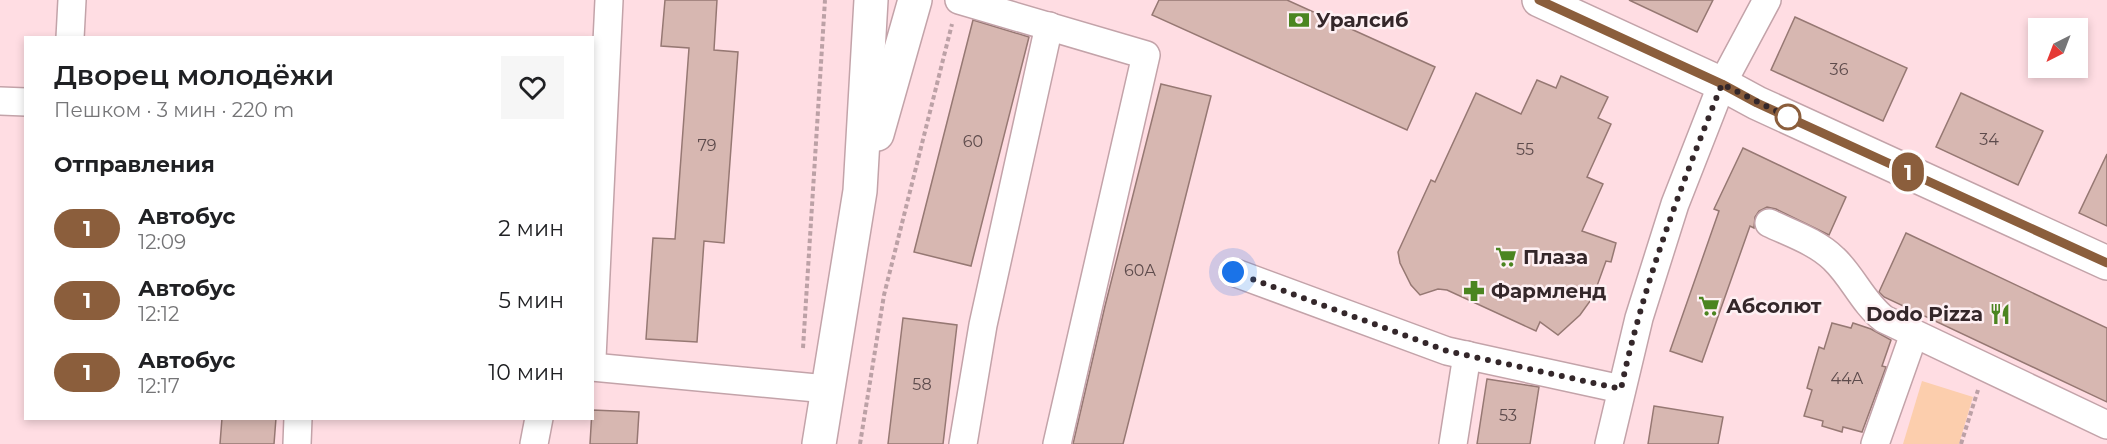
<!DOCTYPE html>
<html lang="ru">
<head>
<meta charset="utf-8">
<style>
  :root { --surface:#fff; --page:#f6f6f6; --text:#202124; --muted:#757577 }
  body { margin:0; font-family:Montserrat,sans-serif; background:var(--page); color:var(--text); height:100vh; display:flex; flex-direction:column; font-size:22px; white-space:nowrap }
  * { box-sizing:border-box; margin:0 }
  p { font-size:20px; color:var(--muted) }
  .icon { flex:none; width:33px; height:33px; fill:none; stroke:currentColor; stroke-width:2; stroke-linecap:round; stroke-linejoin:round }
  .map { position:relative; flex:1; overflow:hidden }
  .drawer { position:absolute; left:24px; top:36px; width:570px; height:384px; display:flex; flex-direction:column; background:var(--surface); border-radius:0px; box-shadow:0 3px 9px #0003 }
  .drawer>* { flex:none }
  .badge { padding:0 12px; border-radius:20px; font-size:21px; line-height:39px }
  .needle { width:39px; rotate:222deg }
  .buttons { position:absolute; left:2028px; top:18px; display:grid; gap:12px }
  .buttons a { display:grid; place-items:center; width:60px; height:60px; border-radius:0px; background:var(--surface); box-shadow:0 3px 9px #0003; font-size:30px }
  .you { position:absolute; width:30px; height:30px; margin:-15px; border:4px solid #fff; border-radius:50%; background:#1a73e8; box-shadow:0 0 0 9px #1a73e833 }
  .map>.badge { position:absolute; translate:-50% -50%; box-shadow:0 0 0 3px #fff }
  h2 { padding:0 30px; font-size:22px; line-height:54px }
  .round { display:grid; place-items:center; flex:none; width:63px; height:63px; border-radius:0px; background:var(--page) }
  .summary { display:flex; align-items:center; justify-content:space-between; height:102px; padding:0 30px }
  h1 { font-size:28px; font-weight:600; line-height:45px }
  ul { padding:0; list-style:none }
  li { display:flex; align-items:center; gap:18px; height:72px; padding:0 30px }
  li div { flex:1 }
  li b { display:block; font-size:22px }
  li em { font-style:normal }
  li .badge { min-width:66px; font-weight:700; text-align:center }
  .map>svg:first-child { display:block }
  .green { fill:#fccead }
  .building { fill:#d7b7b1; stroke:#967873; stroke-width:1.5 }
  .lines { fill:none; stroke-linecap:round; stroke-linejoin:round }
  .minor-casing { stroke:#c3a3a9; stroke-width:30 }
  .major-casing { stroke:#c3a3a9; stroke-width:36 }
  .path { stroke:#bca1a6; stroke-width:4; stroke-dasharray:4.5 3; stroke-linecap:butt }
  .minor { stroke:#fff; stroke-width:27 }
  .major { stroke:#fff; stroke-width:33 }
  .line-casing { stroke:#fff; stroke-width:14 }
  .line { stroke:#8b5e3c; stroke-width:9 }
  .walk { stroke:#34272a; stroke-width:6; stroke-dasharray:0 10.8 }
  .stop-dot { fill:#fff; stroke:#8b5e3c; stroke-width:3 }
  .labels { text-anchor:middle; stroke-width:5; stroke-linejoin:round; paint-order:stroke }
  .number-label { font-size:16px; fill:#5d4b4c }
  .poi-label { font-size:20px; font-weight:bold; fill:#34272a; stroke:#fef0f3; text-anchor:start }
</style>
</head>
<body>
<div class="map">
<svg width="2107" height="444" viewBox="0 0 2107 444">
  <rect width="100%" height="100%" fill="#ffdde3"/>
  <polygon class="green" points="1922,381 1973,397 1959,444 1903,444"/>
  <g class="building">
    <polygon points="665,0 717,0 714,50 738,52 724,243 704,241 697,342 646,339 653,238 675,239 689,48 661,46"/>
    <polygon points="1159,0 1287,0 1435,67 1407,130 1152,15"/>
    <polygon points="1629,0 1713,0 1697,32"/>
    <polygon points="1795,17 1907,68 1883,121 1771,70"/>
    <polygon points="973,20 1029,37 971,266 914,252"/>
    <polygon points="1561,76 1608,97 1598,118 1611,124 1587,177 1603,184 1582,231 1616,243 1611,262 1606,261 1593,297 1580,315 1558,335 1540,322 1536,331 1447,290 1438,289 1420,295 1411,285 1400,263 1398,252 1431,180 1435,182 1476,93 1521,114 1537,80 1556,88"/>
    <polygon points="1161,84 1211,96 1123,444 1073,444 1105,306"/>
    <polygon points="1961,93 2043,131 2018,185 1936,147"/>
    <polygon points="1743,148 1846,197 1829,235 1776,209 1767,207 1759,211 1755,217 1754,228 1750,226 1702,362 1670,351 1719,211 1714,209"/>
    <polygon points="2107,154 2107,226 2079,213"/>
    <polygon points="1906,233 2107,328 2107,402 1884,297 1879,292"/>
    <polygon points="903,318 957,325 943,444 888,444"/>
    <polygon points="1832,323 1851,328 1853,323 1871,329 1891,340 1882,366 1886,367 1862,432 1843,427 1842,432 1822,426 1823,421 1804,416 1812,390 1807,388 1819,347 1824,349"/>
    <polygon points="1487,379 1539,387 1530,444 1477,444"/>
    <polygon points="1654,406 1723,417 1718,444 1648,444"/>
    <polygon points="592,410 639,412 637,444 590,444"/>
    <polygon points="222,418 276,418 274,444 220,444"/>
  </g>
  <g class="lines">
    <defs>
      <g id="minor">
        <polyline points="959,0 1146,55 1057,444"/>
        <polyline points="70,38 72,0"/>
        <polyline points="0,101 26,102"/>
        <path d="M1769,223c21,10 48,19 65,36 19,18 29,44 50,60l223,106"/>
        <polyline points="1233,272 1447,351 1621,389"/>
        <polyline points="592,358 609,0"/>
        <polyline points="592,367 827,389"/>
        <polyline points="297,444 298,418"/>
        <polyline points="534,444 539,418"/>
        <polyline points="963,444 983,325 1049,26"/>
        <polyline points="1453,444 1467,355"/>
        <polyline points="1609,444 1639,318 1675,204 1722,84 1767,0"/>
        <polyline points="1875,444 1914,334"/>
      </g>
      <g id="major">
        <polyline points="1539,0 1722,84 1757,103 2107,263"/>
        <polyline points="877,134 915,0"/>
        <polyline points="819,444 860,191 871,0"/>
      </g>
    </defs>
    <use href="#minor" class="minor-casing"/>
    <use href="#major" class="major-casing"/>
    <g class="path">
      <polyline points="803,348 825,0"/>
      <polyline points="860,444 884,295 952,24"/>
      <polyline points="1961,444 1978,390"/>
    </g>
    <use href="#minor" class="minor"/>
    <use href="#major" class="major"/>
  </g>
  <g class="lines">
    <defs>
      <polyline id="line" points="1539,0 1722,84 1757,103 2107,263"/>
    </defs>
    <use href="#line" class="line-casing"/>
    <use href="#line" class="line"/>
    <path class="walk" d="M1233,272l214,79 174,38c22,-105 61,-205 101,-305l76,38 -10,-5"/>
  </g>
  <defs>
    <symbol id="bank-bare" viewBox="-9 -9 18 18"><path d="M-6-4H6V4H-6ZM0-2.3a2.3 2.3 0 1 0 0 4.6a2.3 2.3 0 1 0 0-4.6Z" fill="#4b8520" stroke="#fef0f3" stroke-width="2.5" paint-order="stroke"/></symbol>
    <symbol id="supermarket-bare" viewBox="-9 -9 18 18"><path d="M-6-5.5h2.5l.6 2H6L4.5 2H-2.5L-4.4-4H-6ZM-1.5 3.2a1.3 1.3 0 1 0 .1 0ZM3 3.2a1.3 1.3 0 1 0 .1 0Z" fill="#4b8520" stroke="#fef0f3" stroke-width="2.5" paint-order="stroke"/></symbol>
    <symbol id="pharmacy-bare" viewBox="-9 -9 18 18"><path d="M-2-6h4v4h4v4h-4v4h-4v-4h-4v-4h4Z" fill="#4b8520" stroke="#fef0f3" stroke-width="2.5" paint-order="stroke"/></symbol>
    <symbol id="restaurant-bare" viewBox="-9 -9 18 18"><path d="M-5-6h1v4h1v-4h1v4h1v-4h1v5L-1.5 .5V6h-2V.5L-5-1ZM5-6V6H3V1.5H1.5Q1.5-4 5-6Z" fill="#4b8520" stroke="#fef0f3" stroke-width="2.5" paint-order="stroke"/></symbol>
  </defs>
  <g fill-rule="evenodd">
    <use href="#bank-bare" x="1284" y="5" width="30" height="30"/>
    <use href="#supermarket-bare" x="1491" y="242" width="30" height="30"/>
    <use href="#pharmacy-bare" x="1459" y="276" width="30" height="30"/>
    <use href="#supermarket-bare" x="1694" y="291" width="30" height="30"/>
    <use href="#restaurant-bare" x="1985" y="299" width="30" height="30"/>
  </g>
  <circle class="stop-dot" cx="1788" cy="117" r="12"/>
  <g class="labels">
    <g class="number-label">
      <text x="1839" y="75">36</text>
      <text x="1989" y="145">34</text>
      <text x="973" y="147">60</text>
      <text x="707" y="151">79</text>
      <text x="1525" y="155">55</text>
      <text x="1140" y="276">60А</text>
      <text x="1847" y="384">44А</text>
      <text x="922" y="390">58</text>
      <text x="1508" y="421">53</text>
    </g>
    <g class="poi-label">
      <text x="1316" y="27">Уралсиб</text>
      <text x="1523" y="264">Плаза</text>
      <text x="1491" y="298">Фармленд</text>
      <text x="1726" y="313">Абсолют</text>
      <text x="1983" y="321" text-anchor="end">Dodo Pizza</text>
    </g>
  </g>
</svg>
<div class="buttons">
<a><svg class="needle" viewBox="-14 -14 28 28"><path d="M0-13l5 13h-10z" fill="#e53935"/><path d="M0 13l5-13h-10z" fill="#757577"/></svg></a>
</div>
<div class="you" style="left:1233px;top:272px"></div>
<b class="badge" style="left:1908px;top:172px;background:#8b5e3c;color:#fff">1</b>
<section class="drawer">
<div class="summary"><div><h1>Дворец молодёжи</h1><p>Пешком · 3 мин · 220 m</p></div><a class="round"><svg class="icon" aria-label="heart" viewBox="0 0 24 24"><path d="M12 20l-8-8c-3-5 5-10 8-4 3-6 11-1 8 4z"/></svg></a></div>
<h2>Отправления</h2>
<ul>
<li><span class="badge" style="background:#8b5e3c;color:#fff">1</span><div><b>Автобус</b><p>12:09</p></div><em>2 мин</em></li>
<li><span class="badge" style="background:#8b5e3c;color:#fff">1</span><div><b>Автобус</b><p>12:12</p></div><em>5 мин</em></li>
<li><span class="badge" style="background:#8b5e3c;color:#fff">1</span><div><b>Автобус</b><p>12:17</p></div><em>10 мин</em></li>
</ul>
</section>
</div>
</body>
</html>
